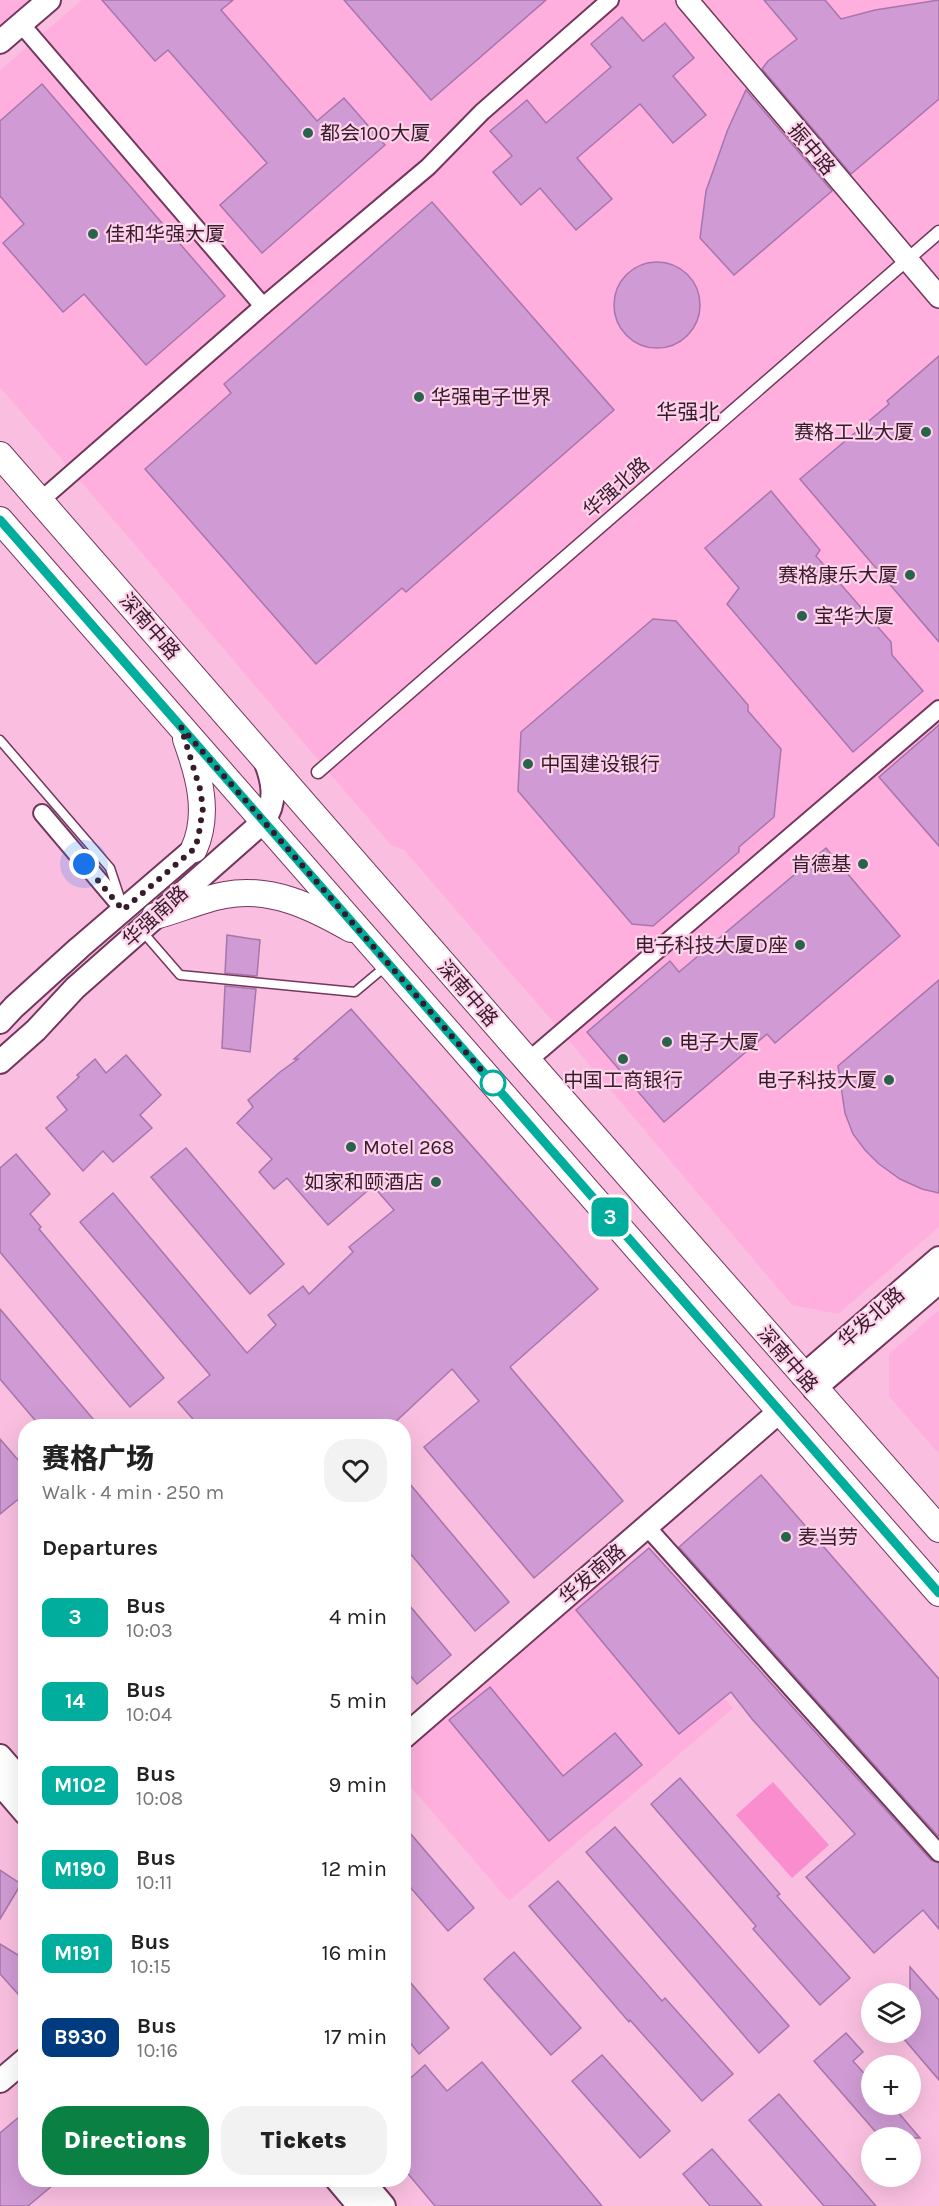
<!DOCTYPE html>
<html lang="en">
<head>
<meta charset="utf-8">
<style>
  :root { --surface:#fff; --page:#f2f2f2; --text:#222; --muted:#767676; --accent:#0b8043 }
  body { margin:0; font-family:Karla,"Noto Sans SC",sans-serif; background:var(--page); color:var(--text); height:100vh; display:flex; flex-direction:column; font-size:22px; white-space:nowrap }
  * { box-sizing:border-box; margin:0 }
  p { font-size:20px; color:var(--muted) }
  .icon { flex:none; width:33px; height:33px; fill:none; stroke:currentColor; stroke-width:2; stroke-linecap:round; stroke-linejoin:round }
  .map { position:relative; flex:1; overflow:hidden }
  .panel { position:absolute; left:18px; top:1419px; width:393px; height:768px; display:flex; flex-direction:column; background:var(--surface); border-radius:24px; box-shadow:0 6px 24px #0002 }
  .panel>* { flex:none }
  .badge { padding:0 12px; border-radius:9px; font-size:21px; line-height:39px }
  .fabs { position:absolute; left:861px; top:1983px; display:grid; gap:12px }
  .fabs a { display:grid; place-items:center; width:60px; height:60px; border-radius:50%; background:var(--surface); box-shadow:0 6px 24px #0002; font-size:30px }
  .you { position:absolute; width:30px; height:30px; margin:-15px; border:4px solid #fff; border-radius:50%; background:#1a73e8; box-shadow:0 0 0 9px #1a73e833 }
  .map>.badge { position:absolute; translate:-50% -50%; box-shadow:0 0 0 3px #fff }
  h2 { padding:0 24px; font-size:22px; line-height:54px }
  .round { display:grid; place-items:center; flex:none; width:63px; height:63px; border-radius:24px; background:var(--page) }
  .overview { display:flex; align-items:center; justify-content:space-between; height:102px; padding:0 24px }
  h1 { font-size:28px; font-weight:800; line-height:45px }
  .action { display:flex; gap:12px; margin-top:auto; padding:12px 24px }
  .action a { flex:1; height:69px; border-radius:24px; background:var(--accent); color:#fff; font-size:24px; font-weight:800; line-height:69px; text-align:center }
  .action a+a { background:var(--page); color:var(--text) }
  ul { padding:0; list-style:none }
  li { display:flex; align-items:center; gap:18px; height:84px; padding:0 24px }
  li div { flex:1 }
  li b { display:block; font-size:22px }
  li em { font-style:normal }
  li .badge { min-width:66px; font-weight:700; text-align:center }
  .map>svg:first-child { display:block }
  .built { fill:#ffafdd }
  .green { fill:#fa8dce }
  .building { fill:#d09bd4; stroke:#a775ab; stroke-width:1.5 }
  .lines { fill:none; stroke-linecap:round; stroke-linejoin:round }
  .service-casing { stroke:#73365c; stroke-width:11 }
  .pedestrian-casing { stroke:#73365c; stroke-width:15 }
  .minor-casing { stroke:#73365c; stroke-width:20 }
  .tertiary-casing { stroke:#73365c; stroke-width:24 }
  .secondary-casing { stroke:#73365c; stroke-width:26 }
  .primary-casing { stroke:#73365c; stroke-width:28 }
  .service { stroke:#fff; stroke-width:8 }
  .pedestrian { stroke:#fff; stroke-width:12 }
  .minor { stroke:#fff; stroke-width:16 }
  .tertiary { stroke:#fff; stroke-width:21 }
  .secondary { stroke:#fff; stroke-width:22 }
  .primary { stroke:#fff; stroke-width:26 }
  .line-casing { stroke:#fff; stroke-width:14 }
  .line { stroke:#01ad9c; stroke-width:9 }
  .walk { stroke:#361b2b; stroke-width:6; stroke-dasharray:0 10.8 }
  .poi-dot { fill:#29634c; stroke:#fed2ea; stroke-width:2 }
  .stop-dot { fill:#fff; stroke:#01ad9c; stroke-width:3 }
  .labels { text-anchor:middle; stroke-width:4.5; stroke-linejoin:round; paint-order:stroke }
  .poi-label { font-size:20px; fill:#361b2b; stroke:#fed2ea; text-anchor:start }
  .street-label { font-size:20px; fill:#361b2b; stroke:#fed2ea }
  .neighbourhood-label { font-size:21px; fill:#361b2b; stroke:#fed2ea }
</style>
</head>
<body>
<div class="map">
<svg width="939" height="2206" viewBox="0 0 939 2206">
  <rect width="100%" height="100%" fill="#fabfe0"/>
  <g class="built">
    <polygon points="0,0 29,0 0,25"/>
    <polygon points="82,0 939,0 939,1227 838,1314 792,1305 548,1016 404,850 391,845 0,387 0,70"/>
    <polygon points="939,1310 939,1454 889,1396 889,1354"/>
    <polygon points="612,1568 733,1708 509,1901 404,1779 404,1749"/>
  </g>
  <polygon class="green" points="773,1782 829,1845 792,1878 736,1815"/>
  <g class="building">
    <polygon points="102,0 233,0 221,10 317,121 344,98 385,145 262,253 220,205 267,163 168,50 155,61"/>
    <polygon points="344,0 546,0 431,100"/>
    <polygon points="764,0 825,0 841,19 875,10 939,0 939,99 851,174 762,69 768,61 797,39"/>
    <polygon points="622,17 643,41 665,23 694,58 673,76 706,115 673,143 640,104 577,158 612,199 576,230 540,188 521,205 493,172 512,156 490,131 527,100 546,123 611,67 591,44"/>
    <polygon points="42,84 225,296 146,365 84,294 63,312 3,243 24,224 0,196 0,121"/>
    <polygon points="746,90 832,191 734,275 700,238 706,191 728,129"/>
    <polygon points="432,202 614,410 406,592 402,588 316,664 145,469 231,393 224,384"/>
    <circle cx="657" cy="305" r="43"/>
    <polygon points="939,356 939,642 800,479 889,404 887,401"/>
    <polygon points="771,491 820,550 816,556 891,642 892,655 923,691 853,752 727,604 739,588 705,548"/>
    <polygon points="653,619 676,621 748,705 748,711 781,749 774,817 739,847 739,852 653,926 632,924 518,791 521,732"/>
    <polygon points="939,725 939,846 879,777"/>
    <polygon points="826,848 900,936 775,1043 767,1034 664,1122 587,1032 670,961 679,972"/>
    <polygon points="227,935 260,940 257,976 225,973"/>
    <polygon points="939,980 939,1193 922,1189 900,1179 879,1164 865,1150 853,1134 845,1113 838,1066"/>
    <polygon points="225,986 256,989 250,1052 222,1048"/>
    <polygon points="351,1009 598,1289 510,1367 623,1501 534,1578 424,1447 479,1401 452,1369 391,1426 199,1426 178,1402 210,1375 80,1222 113,1193 247,1353 276,1325 268,1315 303,1286 309,1294 353,1252 349,1247 394,1210 373,1186 328,1225 287,1178 274,1189 259,1172 272,1159 237,1123 253,1107 248,1100 280,1072 298,1059 294,1059"/>
    <polygon points="126,1055 161,1095 140,1115 152,1128 113,1162 103,1151 83,1171 46,1128 67,1110 57,1097 79,1077 77,1075 95,1059 106,1073"/>
    <polygon points="186,1148 284,1264 250,1294 151,1177"/>
    <polygon points="16,1154 50,1194 30,1214 41,1227 39,1229 164,1378 130,1407 0,1252 0,1168"/>
    <polygon points="0,1309 99,1426 40,1426 0,1379"/>
    <polygon points="0,1439 26,1469 26,1493 0,1514"/>
    <polygon points="761,1475 939,1679 939,1837 679,1547"/>
    <polygon points="404,1477 509,1602 475,1631 404,1546"/>
    <polygon points="649,1548 931,1860 939,1863 939,1929 923,1910 874,1953 806,1877 855,1834 752,1719 731,1692 679,1734 576,1610"/>
    <polygon points="404,1599 451,1655 417,1684 404,1668"/>
    <polygon points="490,1687 563,1776 615,1733 642,1765 549,1841 449,1720"/>
    <polygon points="680,1778 780,1894 777,1896 850,1978 820,2005 753,1929 756,1926 651,1804"/>
    <polygon points="404,1826 474,1908 448,1931 404,1880"/>
    <polygon points="615,1827 789,2026 759,2053 586,1852"/>
    <polygon points="0,1870 21,1884 0,1919"/>
    <polygon points="558,1881 662,2001 665,1998 733,2074 702,2101 630,2020 629,2022 529,1906"/>
    <polygon points="0,1944 26,1960 26,2003 0,1974"/>
    <polygon points="514,1952 581,2028 551,2055 484,1979"/>
    <polygon points="910,1967 939,2000 939,2080 898,2032 910,2032"/>
    <polygon points="404,1975 449,2028 419,2054 404,2035"/>
    <polygon points="846,2033 863,2052 853,2061 872,2082 872,2104 891,2104 920,2138 881,2138 814,2061"/>
    <polygon points="602,2055 670,2131 640,2158 572,2081"/>
    <polygon points="482,2062 602,2206 435,2206 404,2169 404,2084 425,2065 447,2091"/>
    <polygon points="779,2094 876,2206 824,2206 749,2120"/>
    <polygon points="26,2111 26,2180 59,2180 28,2206 0,2206 0,2133"/>
    <polygon points="712,2149 762,2206 710,2206 683,2174"/>
  </g>
  <g class="lines">
    <defs>
      <g id="service">
        <polyline points="0,740 110,868 120,898"/>
        <polyline points="141,930 180,975 355,992 386,966"/>
      </g>
      <polyline id="pedestrian" points="318,772 939,232"/>
      <g id="minor">
        <polyline points="21,24 263,306"/>
        <polyline points="40,501 263,306 428,167 482,112 610,0"/>
        <polyline points="42,813 124,910"/>
        <polyline points="528,1061 939,709"/>
        <polyline points="647,1527 939,1853"/>
      </g>
      <polyline id="tertiary" points="687,0 939,297"/>
      <g id="secondary">
        <polyline points="0,42 49,0"/>
        <polyline points="0,1022 14,1007 79,948 194,849"/>
        <path d="M0,1062l36,-32 39,-42 188,-166c15,-21 10,-42 1,-64"/>
        <polyline points="803,1376 939,1258"/>
        <polyline points="814,1389 939,1282"/>
        <polyline points="404,1737 780,1411"/>
        <polyline points="0,1756 26,1786"/>
        <polyline points="0,1784 26,1814"/>
        <polyline points="0,2081 26,2059"/>
        <polyline points="337,2180 359,2206"/>
        <polyline points="362,2180 384,2206"/>
      </g>
      <g id="primary">
        <polyline points="0,455 528,1061 939,1529"/>
        <polyline points="0,520 939,1593"/>
        <path d="M186,739c13,36 24,74 8,110"/>
        <path d="M155,916c23,-6 47,-17 70,-21 45,-9 88,12 126,34"/>
      </g>
    </defs>
    <use href="#service" class="service-casing"/>
    <use href="#pedestrian" class="pedestrian-casing"/>
    <use href="#minor" class="minor-casing"/>
    <use href="#tertiary" class="tertiary-casing"/>
    <use href="#secondary" class="secondary-casing"/>
    <use href="#primary" class="primary-casing"/>
    <use href="#service" class="service"/>
    <use href="#pedestrian" class="pedestrian"/>
    <use href="#minor" class="minor"/>
    <use href="#tertiary" class="tertiary"/>
    <use href="#secondary" class="secondary"/>
    <use href="#primary" class="primary"/>
  </g>
  <g class="lines">
    <defs>
      <polyline id="line" points="0,520 939,1593"/>
    </defs>
    <use href="#line" class="line-casing"/>
    <use href="#line" class="line"/>
    <polyline class="walk" points="84,864 123,910 194,849 198,839 203,808 200,789 181,727 498,1089 493,1083"/>
  </g>
  <g class="poi-dot">
    <circle cx="308" cy="133" r="6"/>
    <circle cx="93" cy="234" r="6"/>
    <circle cx="419" cy="397" r="6"/>
    <circle cx="926" cy="432" r="6"/>
    <circle cx="910" cy="575" r="6"/>
    <circle cx="802" cy="616" r="6"/>
    <circle cx="528" cy="764" r="6"/>
    <circle cx="863" cy="864" r="6"/>
    <circle cx="800" cy="945" r="6"/>
    <circle cx="667" cy="1042" r="6"/>
    <circle cx="623" cy="1059" r="6"/>
    <circle cx="889" cy="1080" r="6"/>
    <circle cx="351" cy="1147" r="6"/>
    <circle cx="436" cy="1182" r="6"/>
    <circle cx="786" cy="1537" r="6"/>
  </g>
  <circle class="stop-dot" cx="493" cy="1083" r="12"/>
  <g class="labels">
    <g class="poi-label">
      <text x="320" y="140">都会100大厦</text>
      <text x="105" y="241">佳和华强大厦</text>
      <text x="431" y="404">华强电子世界</text>
      <text x="914" y="439" text-anchor="end">赛格工业大厦</text>
      <text x="898" y="582" text-anchor="end">赛格康乐大厦</text>
      <text x="814" y="623">宝华大厦</text>
      <text x="540" y="771">中国建设银行</text>
      <text x="851" y="871" text-anchor="end">肯德基</text>
      <text x="788" y="952" text-anchor="end">电子科技大厦D座</text>
      <text x="679" y="1049">电子大厦</text>
      <text x="623" y="1087" text-anchor="middle">中国工商银行</text>
      <text x="877" y="1087" text-anchor="end">电子科技大厦</text>
      <text x="363" y="1154">Motel 268</text>
      <text x="424" y="1189" text-anchor="end">如家和颐酒店</text>
      <text x="798" y="1544">麦当劳</text>
    </g>
    <g class="street-label">
      <text transform="translate(812 149) rotate(50)" y="7">振中路</text>
      <text transform="translate(616 487) rotate(-41)" y="7">华强北路</text>
      <text transform="translate(150 626) rotate(49)" y="7">深南中路</text>
      <text transform="translate(155 916) rotate(-42)" y="7">华强南路</text>
      <text transform="translate(468 993) rotate(49)" y="7">深南中路</text>
      <text transform="translate(871 1317) rotate(-41)" y="7">华发北路</text>
      <text transform="translate(788 1359) rotate(49)" y="7">深南中路</text>
      <text transform="translate(592 1574) rotate(-41)" y="7">华发南路</text>
    </g>
    <g class="neighbourhood-label">
      <text x="688" y="419">华强北</text>
    </g>
  </g>
</svg>
<div class="fabs">
<a><svg class="icon" aria-label="layers" viewBox="0 0 24 24"><path d="M12 4l9 5-9 5-9-5zM3 14l9 5 9-5"/></svg></a>
<a>+</a>
<a>−</a>
</div>
<div class="you" style="left:84px;top:864px"></div>
<b class="badge" style="left:610px;top:1217px;background:#01ad9c;color:#fff">3</b>
<section class="panel">
<div class="overview"><div><h1>赛格广场</h1><p>Walk · 4 min · 250 m</p></div><a class="round"><svg class="icon" aria-label="heart" viewBox="0 0 24 24"><path d="M12 20l-8-8c-3-5 5-10 8-4 3-6 11-1 8 4z"/></svg></a></div>
<h2>Departures</h2>
<ul>
<li><span class="badge" style="background:#01ad9c;color:#fff">3</span><div><b>Bus</b><p>10:03</p></div><em>4 min</em></li>
<li><span class="badge" style="background:#01ad9c;color:#fff">14</span><div><b>Bus</b><p>10:04</p></div><em>5 min</em></li>
<li><span class="badge" style="background:#01ad9c;color:#fff">M102</span><div><b>Bus</b><p>10:08</p></div><em>9 min</em></li>
<li><span class="badge" style="background:#01ad9c;color:#fff">M190</span><div><b>Bus</b><p>10:11</p></div><em>12 min</em></li>
<li><span class="badge" style="background:#01ad9c;color:#fff">M191</span><div><b>Bus</b><p>10:15</p></div><em>16 min</em></li>
<li><span class="badge" style="background:#003b80;color:#fff">B930</span><div><b>Bus</b><p>10:16</p></div><em>17 min</em></li>
</ul>
<div class="action"><a>Directions</a><a>Tickets</a></div>
</section>
</div>
</body>
</html>
